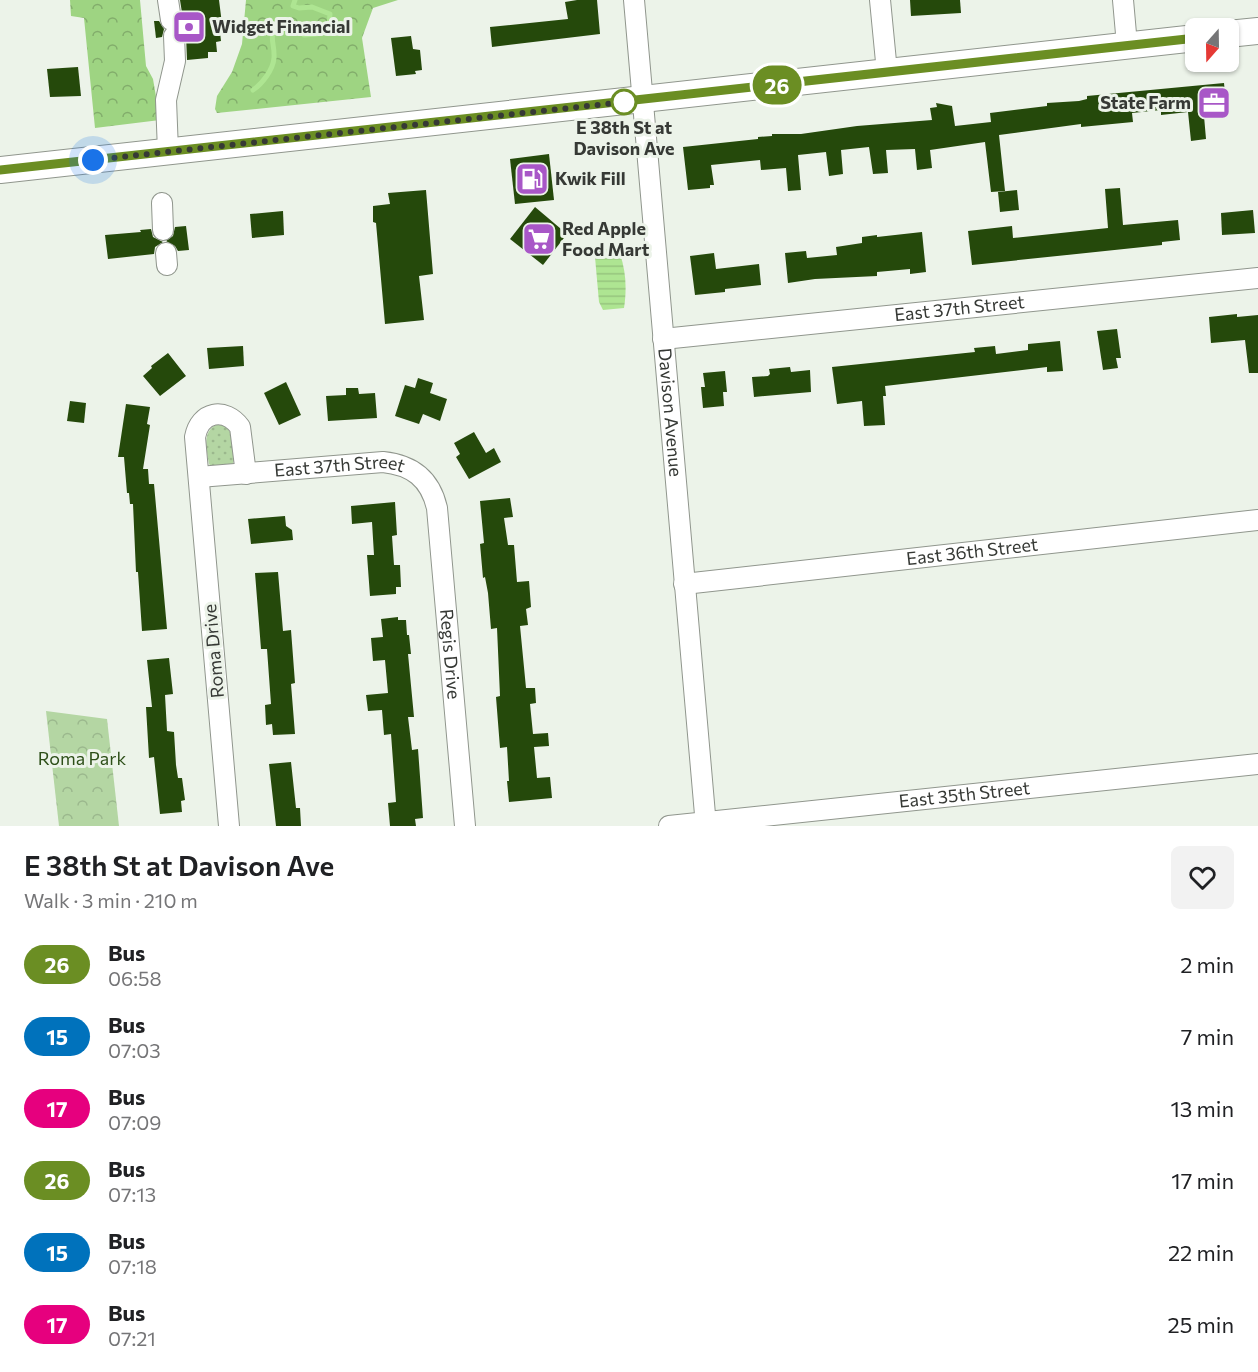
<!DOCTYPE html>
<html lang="en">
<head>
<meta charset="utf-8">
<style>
  :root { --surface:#fff; --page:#f2f2f2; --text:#202124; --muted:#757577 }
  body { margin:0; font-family:Commissioner,sans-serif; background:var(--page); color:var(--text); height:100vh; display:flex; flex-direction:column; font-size:22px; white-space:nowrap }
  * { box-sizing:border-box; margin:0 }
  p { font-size:20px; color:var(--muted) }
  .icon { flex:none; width:33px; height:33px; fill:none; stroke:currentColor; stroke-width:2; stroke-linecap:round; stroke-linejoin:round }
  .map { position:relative; height:826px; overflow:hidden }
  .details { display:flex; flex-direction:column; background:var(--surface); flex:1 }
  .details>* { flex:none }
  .badge { padding:0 12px; border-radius:20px; font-size:21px; line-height:39px }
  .needle { width:39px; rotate:200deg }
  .buttons { position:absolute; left:1185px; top:18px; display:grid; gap:12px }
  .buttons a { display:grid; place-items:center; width:54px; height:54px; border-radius:9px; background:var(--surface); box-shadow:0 2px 4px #0004; font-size:30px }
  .you { position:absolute; width:30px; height:30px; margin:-15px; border:4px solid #fff; border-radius:50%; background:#1a73e8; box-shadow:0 0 0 9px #1a73e833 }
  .map>.badge { position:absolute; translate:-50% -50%; box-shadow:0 0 0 3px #fff }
  .round { display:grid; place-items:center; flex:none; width:63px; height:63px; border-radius:9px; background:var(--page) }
  .headline { display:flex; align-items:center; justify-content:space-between; height:102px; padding:0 24px }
  h1 { font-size:28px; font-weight:600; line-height:45px }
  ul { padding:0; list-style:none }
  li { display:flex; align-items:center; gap:18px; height:72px; padding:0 24px }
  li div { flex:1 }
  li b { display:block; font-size:22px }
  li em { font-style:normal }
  li .badge { min-width:66px; font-weight:700; text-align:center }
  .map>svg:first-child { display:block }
  .grass { fill:url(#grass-dots) }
  .forest { fill:url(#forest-crowns) }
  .park { fill:url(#park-crowns) }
  .water { fill:url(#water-rules) }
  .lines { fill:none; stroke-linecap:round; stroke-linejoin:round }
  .stream { stroke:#aee592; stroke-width:5 }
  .building { fill:#25490b }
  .minor-casing { stroke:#90968d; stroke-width:22 }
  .major-casing { stroke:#90968d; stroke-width:28 }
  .minor { stroke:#fff; stroke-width:20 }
  .major { stroke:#fff; stroke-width:26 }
  .line-casing { stroke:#fff; stroke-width:14 }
  .line { stroke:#6b8e23; stroke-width:9 }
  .walk { stroke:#363935; stroke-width:6; stroke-dasharray:0 10.8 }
  .stop-dot { fill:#fff; stroke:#6b8e23; stroke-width:3 }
  .labels { text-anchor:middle; stroke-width:6; stroke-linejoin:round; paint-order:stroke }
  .poi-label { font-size:18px; font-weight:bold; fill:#363935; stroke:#ecf3e9; text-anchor:start }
  .stop-label { font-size:18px; font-weight:bold; fill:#363935; stroke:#ecf3e9 }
  .street-label { font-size:18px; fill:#363935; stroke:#ecf3e9 }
  .park-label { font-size:18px; fill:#2d4f18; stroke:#ecf3e9 }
</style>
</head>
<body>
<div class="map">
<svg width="1258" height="826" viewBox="0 0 1258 826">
  <defs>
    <pattern id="grass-dots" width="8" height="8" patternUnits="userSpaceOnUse" patternTransform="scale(1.5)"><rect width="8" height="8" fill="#b4d6a3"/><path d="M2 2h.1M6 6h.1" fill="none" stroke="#9bb88d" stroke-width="1.8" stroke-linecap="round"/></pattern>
    <pattern id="forest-crowns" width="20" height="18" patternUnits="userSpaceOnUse" patternTransform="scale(1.5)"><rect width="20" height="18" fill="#9ed482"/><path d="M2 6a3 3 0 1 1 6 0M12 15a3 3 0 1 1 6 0" fill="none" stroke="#82ad6b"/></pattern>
    <pattern id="park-crowns" width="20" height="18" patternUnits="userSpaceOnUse" patternTransform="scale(1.5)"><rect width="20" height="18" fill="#b4d6a3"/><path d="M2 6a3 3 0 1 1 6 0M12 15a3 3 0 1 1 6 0" fill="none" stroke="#9bb88d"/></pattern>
    <pattern id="water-rules" width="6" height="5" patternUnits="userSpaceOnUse" patternTransform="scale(1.5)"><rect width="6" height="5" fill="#aee592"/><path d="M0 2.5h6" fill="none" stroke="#96c57e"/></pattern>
  </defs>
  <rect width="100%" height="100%" fill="#ecf3e9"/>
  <path class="grass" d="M218,424c17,1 21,31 14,41l-20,2 -3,-3c-2,-15 -8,-33 9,-40z"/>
  <g class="forest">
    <polygon points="70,0 140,0 146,66 153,79 160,120 95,128 84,18 71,16"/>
    <polygon points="246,0 398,0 373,8 362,38 371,97 217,113 215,109 217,96 232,72 242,44"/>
  </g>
  <polygon class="park" points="46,711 107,719 119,826 59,826"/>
  <path class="water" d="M612,248l7,3c7,19 8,37 5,57l-21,2 -4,-8 -4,-45 5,-7z"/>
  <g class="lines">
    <path class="stream" d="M253,90c9,-6 20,-20 21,-32 1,-16 -6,-18 3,-34l23,4 4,7 13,-1 12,-8 1,-12 -18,-7 -13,1 -6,-2 2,-6"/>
  </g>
  <g class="building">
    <polygon points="180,0 219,0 223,32 220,32 221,41 216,42 217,52 208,52 208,58 187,60 186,35 181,26 183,19"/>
    <polygon points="577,0 597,0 600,34 492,47 490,27 568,19 565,2"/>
    <polygon points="910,0 960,0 961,13 911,16"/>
    <polygon points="154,21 159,21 164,29 162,37 156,38"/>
    <polygon points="411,36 413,49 420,50 422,70 415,71 416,74 396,76 391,38"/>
    <polygon points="78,67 81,96 50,97 47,69"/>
    <polygon points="1224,83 1227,114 1204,116 1206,139 1191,141 1188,112 1161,115 1161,110 1132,113 1133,122 1081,127 1081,124 999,135 1005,191 991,192 985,142 930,150 932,168 917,170 915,149 886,150 888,173 873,174 869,147 841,150 843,174 829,176 826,152 798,155 801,190 788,191 786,168 761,170 760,160 711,165 714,185 710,185 710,188 688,190 683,147 758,139 758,137 772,136 772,134 801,134 857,126 932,120 930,108 937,107 936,103 952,106 955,126 991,122 990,113 1047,106 1047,103 1079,101 1087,99 1087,96"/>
    <polygon points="549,154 554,200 515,204 510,159"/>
    <polygon points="1120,188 1123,225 1178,220 1180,240 1162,242 1162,245 972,265 968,231 1012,226 1013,238 1108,228 1105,189"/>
    <polygon points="426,190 433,274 419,276 424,320 385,324 376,223 373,222 373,206 390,204 388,193"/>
    <polygon points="1017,190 1019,210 1000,212 998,192"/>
    <polygon points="535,207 567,234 543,265 510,239"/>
    <polygon points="1253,210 1255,233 1222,235 1221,213"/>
    <polygon points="283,211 284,235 252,238 250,214"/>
    <polygon points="186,226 189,250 178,251 175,246 166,241 173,236 175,227"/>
    <polygon points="151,229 153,237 163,242 155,247 154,254 108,259 105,235 141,232 140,230"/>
    <polygon points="922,232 926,272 910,274 910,269 877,272 877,276 815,279 788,283 785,253 806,251 807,258 837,255 836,247 862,243 862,237 877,235 877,237"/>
    <polygon points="714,253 716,269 759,264 761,285 725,289 725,292 695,295 690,256"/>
    <polygon points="1237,314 1237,317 1258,315 1258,373 1249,373 1245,340 1211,343 1209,317"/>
    <polygon points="1117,329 1121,358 1116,358 1118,368 1103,370 1097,331"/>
    <polygon points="1060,341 1063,371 1047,372 1047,367 885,386 886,396 883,396 885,425 864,426 862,401 837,404 832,367 975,352 974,348 995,346 996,354 1028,350 1028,344"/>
    <polygon points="243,346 244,366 209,369 207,348"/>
    <polygon points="168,353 186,376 160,396 143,376 152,368 151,366"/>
    <polygon points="790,367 791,372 810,370 811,392 754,397 752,377 768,376 770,374 769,369"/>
    <polygon points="725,371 727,392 723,392 724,406 703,408 701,387 705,387 703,373"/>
    <polygon points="418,378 433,383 430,393 447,399 440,421 423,414 419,424 395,416 405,385 415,388"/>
    <polygon points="286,382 301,415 279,425 264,393"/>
    <polygon points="346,388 358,388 359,394 375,393 377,418 328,421 326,396 346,395"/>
    <polygon points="70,401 86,403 84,423 67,421"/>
    <polygon points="126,404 150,407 147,424 150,425 143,469 148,469 149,484 154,484 167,629 142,631 138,572 136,572 133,504 130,504 129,493 127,493 124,457 118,457"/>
    <polygon points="474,432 486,453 494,448 501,462 469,479 456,457 460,454 454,443"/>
    <polygon points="510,498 513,517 504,518 508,545 514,545 517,582 529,581 531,607 526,609 528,625 520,626 526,688 535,688 536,703 530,704 533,734 548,733 549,746 534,747 537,778 550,777 552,798 509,802 507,781 509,781 507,747 500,748 496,697 500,696 497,628 491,629 488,593 485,577 483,578 480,544 484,543 480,501"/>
    <polygon points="395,502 397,535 392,536 394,565 400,565 401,587 396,587 396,594 370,596 367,555 374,555 372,522 352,524 351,506"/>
    <polygon points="285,516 286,526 292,530 293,540 251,544 248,519"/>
    <polygon points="278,572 283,631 291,630 295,683 291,684 295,734 273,735 272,724 266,725 265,705 271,704 267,649 261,649 255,573"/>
    <polygon points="398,617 398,620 406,620 407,635 409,635 411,654 408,654 414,717 408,717 412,750 418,749 423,818 415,819 416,826 390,826 388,803 396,802 391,734 384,735 382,710 368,711 366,695 388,693 385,660 373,661 371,638 383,637 381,619"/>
    <polygon points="169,658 173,694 165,695 167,731 174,732 176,765 178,778 182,778 185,800 181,801 182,812 160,814 154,757 149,758 146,707 152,707 147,660"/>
    <polygon points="291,762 296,808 300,808 301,826 276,826 269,764"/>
  </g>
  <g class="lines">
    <defs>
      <g id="minor">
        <polyline points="168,0 171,20"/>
        <path id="s1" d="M634,0l72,826"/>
        <polyline points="880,0 887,72"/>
        <polyline points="1123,0 1127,45"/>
        <polyline points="168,151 166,100 175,61 174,36"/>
        <polyline points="162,203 163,230"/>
        <polyline points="166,253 167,265"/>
        <path id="s2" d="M663,339l595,-61"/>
        <path id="s3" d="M199,477l184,-15c29,3 47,16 54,46l28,318"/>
        <path id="s4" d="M684,584l574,-64"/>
        <path d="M229,826l-34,-389c5,-26 30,-30 45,-10l6,47"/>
        <path id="s5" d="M669,826l589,-62"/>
      </g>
      <g id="major">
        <polyline points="1228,34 1258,31"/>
        <polyline points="0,170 1196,38"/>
      </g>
    </defs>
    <use href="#minor" class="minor-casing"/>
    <use href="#major" class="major-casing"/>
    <use href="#minor" class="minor"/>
    <use href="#major" class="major"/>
  </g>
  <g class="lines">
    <defs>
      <polyline id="line" points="0,170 1196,38"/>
    </defs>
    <use href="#line" class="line-casing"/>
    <use href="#line" class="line"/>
    <polyline class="walk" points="93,160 624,102"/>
  </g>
  <defs>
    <symbol id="bank-square" viewBox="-11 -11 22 22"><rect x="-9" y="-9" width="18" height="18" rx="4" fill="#a857c7" stroke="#ecf3e9"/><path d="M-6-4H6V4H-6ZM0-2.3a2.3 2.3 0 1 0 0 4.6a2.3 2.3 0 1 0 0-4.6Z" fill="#fff"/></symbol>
    <symbol id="office-square" viewBox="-11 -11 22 22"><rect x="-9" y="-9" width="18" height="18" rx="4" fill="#a857c7" stroke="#ecf3e9"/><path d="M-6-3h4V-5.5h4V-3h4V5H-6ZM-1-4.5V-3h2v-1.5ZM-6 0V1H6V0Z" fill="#fff"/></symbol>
    <symbol id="fuel-square" viewBox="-11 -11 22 22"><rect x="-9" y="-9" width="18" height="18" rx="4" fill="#a857c7" stroke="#ecf3e9"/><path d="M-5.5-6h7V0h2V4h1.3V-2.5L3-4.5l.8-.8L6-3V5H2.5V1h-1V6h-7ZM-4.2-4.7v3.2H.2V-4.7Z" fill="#fff"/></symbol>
    <symbol id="supermarket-square" viewBox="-11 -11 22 22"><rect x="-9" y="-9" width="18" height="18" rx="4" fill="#a857c7" stroke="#ecf3e9"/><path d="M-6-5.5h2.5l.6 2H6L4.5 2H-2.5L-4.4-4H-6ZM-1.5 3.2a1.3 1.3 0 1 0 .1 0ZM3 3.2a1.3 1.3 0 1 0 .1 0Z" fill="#fff"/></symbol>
  </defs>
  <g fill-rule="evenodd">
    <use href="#bank-square" x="170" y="8" width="38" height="38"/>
    <use href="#office-square" x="1195" y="84" width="38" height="38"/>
    <use href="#fuel-square" x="513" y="160" width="38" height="38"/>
    <use href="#supermarket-square" x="520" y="220" width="38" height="38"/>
  </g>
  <circle class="stop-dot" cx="624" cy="102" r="12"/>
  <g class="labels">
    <g class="poi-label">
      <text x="212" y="33">Widget Financial</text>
      <text x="1191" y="109" text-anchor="end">State Farm</text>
      <text x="555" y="185">Kwik Fill</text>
      <text x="562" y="235">Red Apple<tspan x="562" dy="21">Food Mart</tspan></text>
    </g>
    <g class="stop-label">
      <text x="624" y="134">E 38th St at<tspan x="624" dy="21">Davison Ave</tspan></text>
    </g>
    <g class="street-label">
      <text dy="6" stroke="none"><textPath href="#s2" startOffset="298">East 37th Street</textPath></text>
      <text dy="6" stroke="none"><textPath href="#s1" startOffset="414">Davison Avenue</textPath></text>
      <text dy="6" stroke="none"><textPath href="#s3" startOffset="141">East 37th Street</textPath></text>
      <text dy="6" stroke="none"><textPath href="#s4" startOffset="290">East 36th Street</textPath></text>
      <text transform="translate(214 651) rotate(-95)" y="6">Roma Drive</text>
      <text dy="6" stroke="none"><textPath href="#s3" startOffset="408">Regis Drive</textPath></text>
      <text dy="6" stroke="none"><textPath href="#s5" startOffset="297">East 35th Street</textPath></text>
    </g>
    <g class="park-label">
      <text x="82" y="765">Roma Park</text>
    </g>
  </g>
</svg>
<div class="buttons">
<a><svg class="needle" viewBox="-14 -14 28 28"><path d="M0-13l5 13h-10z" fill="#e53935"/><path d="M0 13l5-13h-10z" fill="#757577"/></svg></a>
</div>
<div class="you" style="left:93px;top:160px"></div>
<b class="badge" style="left:777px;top:85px;background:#6b8e23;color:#fff">26</b>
</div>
<section class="details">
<div class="headline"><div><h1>E 38th St at Davison Ave</h1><p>Walk · 3 min · 210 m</p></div><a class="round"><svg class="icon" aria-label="heart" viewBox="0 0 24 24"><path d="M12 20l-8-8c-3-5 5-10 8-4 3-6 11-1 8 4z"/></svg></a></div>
<ul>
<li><span class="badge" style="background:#6b8e23;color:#fff">26</span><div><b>Bus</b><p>06:58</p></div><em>2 min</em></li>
<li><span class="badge" style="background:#0072bc;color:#fff">15</span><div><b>Bus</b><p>07:03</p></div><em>7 min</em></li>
<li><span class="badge" style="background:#e6007e;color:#fff">17</span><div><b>Bus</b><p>07:09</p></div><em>13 min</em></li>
<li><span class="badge" style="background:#6b8e23;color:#fff">26</span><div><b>Bus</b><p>07:13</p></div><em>17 min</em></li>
<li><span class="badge" style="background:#0072bc;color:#fff">15</span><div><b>Bus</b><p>07:18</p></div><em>22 min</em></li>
<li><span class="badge" style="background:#e6007e;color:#fff">17</span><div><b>Bus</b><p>07:21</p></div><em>25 min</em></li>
</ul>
</section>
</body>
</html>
